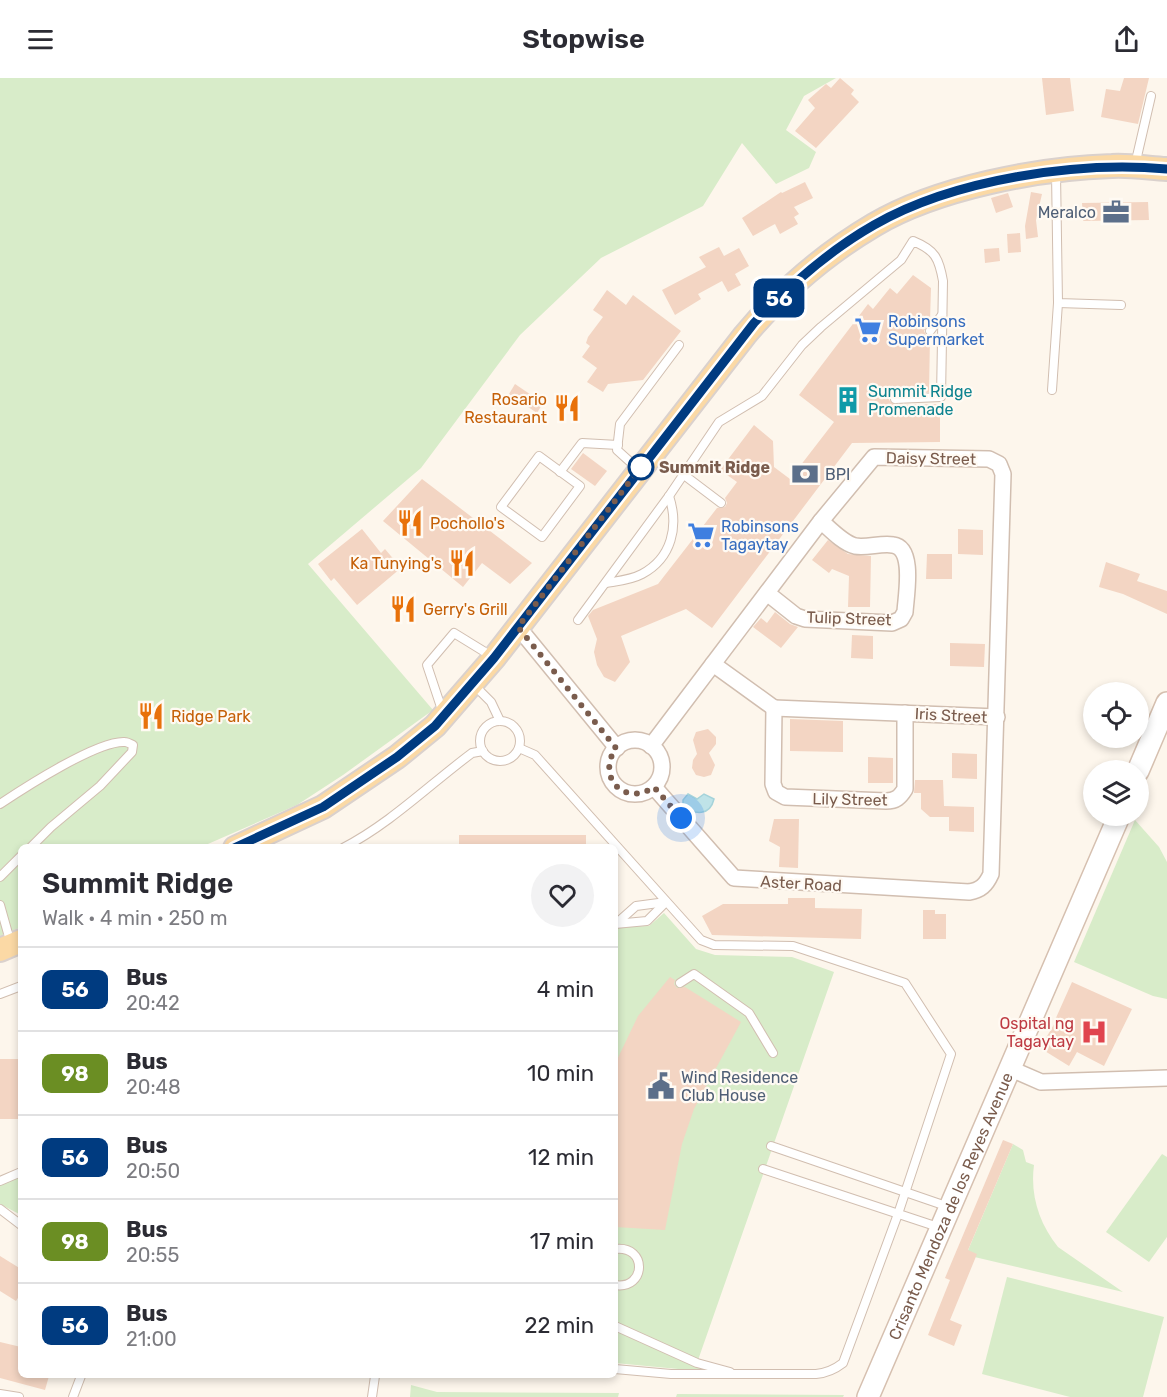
<!DOCTYPE html>
<html lang="en">
<head>
<meta charset="utf-8">
<style>
  :root { --surface:#fff; --page:#f2f2f3; --text:#2b2b33; --muted:#7c7c81; --line:#e1e1e2 }
  body { margin:0; font-family:Rubik,sans-serif; background:var(--page); color:var(--text); height:100vh; display:flex; flex-direction:column; font-size:22px; white-space:nowrap }
  * { box-sizing:border-box; margin:0 }
  p { font-size:20px; color:var(--muted) }
  .icon { flex:none; width:33px; height:33px; fill:none; stroke:currentColor; stroke-width:2; stroke-linecap:round; stroke-linejoin:round }
  .map { position:relative; flex:1; overflow:hidden }
  .drawer { position:absolute; left:18px; top:766px; width:600px; height:534px; display:flex; flex-direction:column; background:var(--surface); border-radius:9px; box-shadow:0 3px 9px #0003 }
  .drawer>* { flex:none }
  .badge { padding:0 12px; border-radius:9px; font-size:21px; line-height:39px }
  .controls { position:absolute; left:1083px; top:604px; display:grid; gap:12px }
  .controls a { display:grid; place-items:center; width:66px; height:66px; border-radius:50%; background:var(--surface); box-shadow:0 3px 9px #0003; font-size:30px }
  .you { position:absolute; width:30px; height:30px; margin:-15px; border:4px solid #fff; border-radius:50%; background:#1a73e8; box-shadow:0 0 0 9px #1a73e833 }
  .map>.badge { position:absolute; translate:-50% -50%; box-shadow:0 0 0 3px #fff }
  .round { display:grid; place-items:center; flex:none; width:63px; height:63px; border-radius:32px; background:var(--page) }
  .summary { display:flex; align-items:center; justify-content:space-between; height:102px; padding:0 24px }
  h1 { font-size:28px; font-weight:600; line-height:45px }
  ul { padding:0; list-style:none }
  li { display:flex; align-items:center; gap:18px; height:84px; padding:0 24px; border-top:2px solid var(--line) }
  li div { flex:1 }
  li b { display:block; font-size:22px }
  li em { font-style:normal }
  li .badge { min-width:66px; font-weight:700; text-align:center }
  header { display:flex; justify-content:space-between; align-items:center; height:78px; padding:0 24px; background:var(--surface); font-size:27px; font-weight:600 }
  .map>svg:first-child { display:block }
  .green { fill:#d8ecc9 }
  .water { fill:#bfe3e8; stroke:#a5d3da; stroke-width:1.5 }
  .building { fill:#f3d5c3 }
  .lines { fill:none; stroke-linecap:round; stroke-linejoin:round }
  .lane-casing { stroke:#d1beb0; stroke-width:10 }
  .street-casing { stroke:#d1beb0; stroke-width:18 }
  .secondary-casing { stroke:#d6c0b0; stroke-width:24 }
  .primary-casing { stroke:#dad1cd; stroke-width:26 }
  .lane { stroke:#fff; stroke-width:8 }
  .street { stroke:#fff; stroke-width:15 }
  .secondary { stroke:#fff; stroke-width:21 }
  .primary { stroke:#fbd9a5; stroke-width:22 }
  .line-casing { stroke:#fff; stroke-width:14 }
  .line { stroke:#003b80; stroke-width:9 }
  .walk { stroke:#7a5c4d; stroke-width:6; stroke-dasharray:0 10.8 }
  .stop-dot { fill:#fff; stroke:#003b80; stroke-width:3 }
  .labels { text-anchor:middle; stroke-width:4.5; stroke-linejoin:round; paint-order:stroke }
  .service-label { font-size:16px; fill:#4e5e75; stroke:#fffaf3; text-anchor:start }
  .shop-label { font-size:16px; fill:#366cbe; stroke:#fffaf3; text-anchor:start }
  .culture-label { font-size:16px; fill:#0d838f; stroke:#fffaf3; text-anchor:start }
  .food-label { font-size:16px; fill:#c56008; stroke:#fffaf3; text-anchor:start }
  .street-label { font-size:16px; fill:#7a5c4d; stroke:#fffaf3 }
  .stop-label { font-size:16px; font-weight:bold; fill:#7a5c4d; stroke:#fffaf3; text-anchor:start }
  .health-label { font-size:16px; fill:#be3a42; stroke:#fffaf3; text-anchor:end }
</style>
</head>
<body>
<header><svg class="icon" aria-label="menu" viewBox="0 0 24 24"><path d="M4 6h16M4 12h16M4 18h16"/></svg>Stopwise<svg class="icon" aria-label="share" viewBox="0 0 24 24"><path d="M12 15V3M7 8l5-5 5 5M5 13v7h14v-7"/></svg></header>
<div class="map">
<svg width="1167" height="1319" viewBox="0 0 1167 1319">
  <rect width="100%" height="100%" fill="#fdf6ec"/>
  <g class="green">
    <polygon points="0,0 836,0 804,18 786,52 816,74 809,90 776,106 742,65 703,128 601,180 520,257 421,390 308,486 433,632 343,697 297,727 201,769 21,770 21,849 0,858"/>
    <polygon points="1135,742 1159,769 1167,784 1167,921 1153,918 1074,884"/>
    <polygon points="664,835 696,871 715,877 792,879 834,894 697,1285 731,1296 615,1285 615,849 649,848"/>
    <path d="M1013,1066l10,6 3,12 8,3c-4,30 5,58 24,82l65,45 -157,-37z"/>
    <polygon points="1162,1076 1167,1079 1167,1159 1149,1184 1106,1154"/>
    <polygon points="21,1094 21,1137 0,1126 0,1103"/>
    <polygon points="1007,1199 1164,1239 1143,1319 1070,1319 982,1296"/>
    <polygon points="411,1307 437,1314 619,1315 618,1319 410,1319"/>
    <polygon points="677,1316 844,1317 843,1319 676,1319"/>
  </g>
  <path class="water" d="M688,716l9,5 7,-5 10,5c-4,17 -19,16 -31,7v-6z"/>
  <g class="building">
    <polygon points="840,0 854,12 851,16 859,24 816,70 795,53 815,30 808,22 826,6 831,10"/>
    <polygon points="1042,0 1070,0 1074,33 1046,37"/>
    <polygon points="1124,0 1149,0 1138,46 1101,39 1106,11 1120,13"/>
    <polygon points="805,104 813,120 794,129 799,136 794,139 798,146 780,156 775,146 753,158 742,140 781,114 782,115"/>
    <polygon points="1031,114 1042,116 1036,142 1038,159 1026,161 1025,148"/>
    <polygon points="1008,115 1013,129 996,135 991,120"/>
    <polygon points="1148,124 1149,142 1083,143 1082,125"/>
    <polygon points="1020,155 1021,174 1008,175 1007,156"/>
    <polygon points="719,169 724,178 739,170 749,188 735,196 741,207 728,214 722,203 698,216 701,221 675,237 662,212 706,189 699,179"/>
    <polygon points="999,170 1000,183 985,185 984,171"/>
    <polygon points="913,197 931,210 930,243 924,253 926,257 930,259 929,314 894,315 890,318 889,322 895,327 940,326 940,364 852,365 712,550 686,531 621,558 630,584 615,604 604,599 597,587 594,574 597,561 588,538 593,532 658,506 717,430 725,429 727,425 725,420 737,404 720,392 754,347 773,363 774,389 790,401 834,344 799,317 868,226 873,231 890,210 897,216"/>
    <polygon points="607,212 626,227 633,217 681,253 643,302 608,306 603,314 587,304 597,290 582,279 590,268 586,265 588,259 603,239 593,232"/>
    <polygon points="515,306 543,325 537,335 509,316"/>
    <polygon points="583,375 607,393 595,408 571,391"/>
    <polygon points="422,401 532,485 510,506 482,485 463,509 383,443"/>
    <polygon points="362,451 381,475 385,471 401,490 357,527 334,500 331,503 318,486"/>
    <polygon points="958,451 983,452 983,477 958,476"/>
    <polygon points="828,462 848,476 871,478 870,529 848,529 849,498 832,491 829,495 812,482"/>
    <polygon points="927,476 952,476 952,501 926,501"/>
    <polygon points="1106,484 1140,496 1137,503 1167,513 1167,536 1123,516 1099,509"/>
    <polygon points="775,534 790,546 798,549 781,570 753,549 761,540 767,545"/>
    <polygon points="852,557 873,558 873,581 851,580"/>
    <polygon points="950,565 985,566 984,589 950,588"/>
    <polygon points="790,641 843,643 843,674 790,673"/>
    <polygon points="708,651 716,659 716,666 709,675 715,687 711,697 704,699 696,697 692,690 693,682 697,676 693,662 696,654"/>
    <polygon points="952,675 977,676 977,701 952,700"/>
    <polygon points="868,679 893,680 893,705 868,705"/>
    <polygon points="915,702 943,702 944,728 974,729 974,754 949,753 949,739 930,739 921,731 921,715 914,715"/>
    <polygon points="774,741 799,741 798,790 779,789 780,769 769,763"/>
    <rect x="459" y="757" width="127" height="13"/>
    <polygon points="788,820 815,820 815,830 862,831 861,861 712,857 702,838 723,826 788,826"/>
    <polygon points="923,832 935,832 935,836 946,836 946,861 923,861"/>
    <polygon points="670,899 675,902 674,906 677,910 685,909 741,944 694,1031 682,1066 665,1152 615,1149 615,986 638,938"/>
    <polygon points="1072,904 1132,931 1104,988 1077,974 1069,988 1040,970 1056,943 1055,942"/>
    <rect x="0" y="981" width="21" height="60"/>
    <polygon points="1003,1062 1013,1066 968,1172 977,1176 950,1242 962,1247 954,1268 928,1257 950,1202 945,1200"/>
    <polygon points="0,1178 21,1191 21,1215 16,1223 0,1213"/>
    <polygon points="0,1264 21,1269 21,1298 49,1298 45,1312 0,1300"/>
  </g>
  <g class="lines">
    <defs>
      <g id="lane">
        <polyline points="1135,87 1151,18"/>
        <polyline points="1056,95 1058,225 1121,227"/>
        <polyline points="930,253 942,237"/>
        <polyline points="1052,312 1058,225"/>
        <polygon points="539,378 580,408 542,459 501,429"/>
        <polyline points="638,391 617,372 620,346 679,267"/>
        <polyline points="560,394 582,365 618,367"/>
        <polyline points="684,397 721,425"/>
        <path d="M606,505c12,-2 25,-3 36,-9 30,-16 37,-48 27,-78"/>
        <path d="M578,542l91,-124 50,-74 43,-26 40,-51 19,-18 80,-67 12,-19c22,9 26,17 30,40l-2,116 -46,2"/>
        <polyline points="473,606 491,624 500,643"/>
        <polyline points="442,632 427,587 454,555 493,579"/>
        <circle cx="500" cy="663" r="20"/>
        <path d="M519,670l16,7 166,185 13,5 79,1 112,37 46,71 -53,160 -55,149c-9,7 -16,10 -27,11h-145l-56,-5"/>
        <path d="M0,726c24,-16 98,-64 125,-62 2,0 6,2 8,3l-1,7 -32,34 -49,41 -21,21"/>
        <path d="M343,770c48,-25 86,-63 129,-95l11,-2"/>
        <polyline points="0,799 21,778"/>
        <polyline points="0,827 11,866"/>
        <polyline points="618,844 636,828 666,824"/>
        <polyline points="615,846 647,843 666,824"/>
        <polyline points="680,905 694,896 749,935 773,975"/>
        <polyline points="0,916 21,908"/>
        <polyline points="771,1068 949,1129"/>
        <polyline points="763,1091 938,1149"/>
        <polyline points="0,1103 21,1094"/>
        <polyline points="0,1131 21,1147"/>
        <path d="M615,1171c33,-4 31,41 0,36"/>
        <polyline points="615,1248 697,1285 730,1294"/>
        <polyline points="0,1316 19,1319"/>
        <polyline points="73,1319 81,1298"/>
        <polyline points="372,1319 375,1298"/>
      </g>
      <g id="street">
        <path d="M767,515l29,23 9,3 87,4 9,-4 4,-7c1,-17 10,-64 -12,-67 -12,-2 -26,3 -38,1 -12,-3 -25,-17 -34,-25"/>
        <polyline points="518,549 617,670"/>
        <polyline points="713,586 774,630"/>
        <path d="M774,630l-1,76 3,8 9,5 101,4c10,0 14,-4 19,-12v-76"/>
        <polyline points="774,630 997,639"/>
        <circle cx="635" cy="689" r="27"/>
        <path d="M651,668l170,-225 53,-64 115,2 10,5 4,10 -12,400c-5,11 -10,16 -22,18l-235,-14 -80,-91"/>
        <polyline points="1011,991 1041,1004 1167,1000"/>
      </g>
      <g id="secondary">
        <polyline points="1138,693 1167,625"/>
        <path id="s1" d="M868,1319l251,-581"/>
      </g>
      <g id="primary">
        <path d="M235,770l88,-41 74,-50 38,-31 59,-68 251,-323c36,-43 80,-81 129,-110 62,-37 166,-57 238,-59 18,-1 37,2 55,3"/>
        <polyline points="0,872 21,863"/>
      </g>
    </defs>
    <use href="#lane" class="lane-casing"/>
    <use href="#street" class="street-casing"/>
    <use href="#secondary" class="secondary-casing"/>
    <use href="#primary" class="primary-casing"/>
    <use href="#lane" class="lane"/>
    <use href="#street" class="street"/>
    <use href="#secondary" class="secondary"/>
    <use href="#primary" class="primary"/>
  </g>
  <g class="lines">
    <defs>
      <path id="line" d="M234,770l89,-41 74,-50 38,-31 59,-68 260,-335c35,-37 76,-73 120,-98 80,-46 203,-64 293,-56"/>
    </defs>
    <use href="#line" class="line-casing"/>
    <use href="#line" class="line"/>
    <path class="walk" d="M641,389l-123,160 98,121c-20,29 8,59 38,39l27,31"/>
  </g>
  <defs>
    <symbol id="office-bare" viewBox="-9 -9 18 18"><path d="M-6-3h4V-5.5h4V-3h4V5H-6ZM-1-4.5V-3h2v-1.5ZM-6 0V1H6V0Z" fill="#5c6f8a" stroke="#fffaf3" stroke-width="2.5" paint-order="stroke"/></symbol>
    <symbol id="supermarket-bare" viewBox="-9 -9 18 18"><path d="M-6-5.5h2.5l.6 2H6L4.5 2H-2.5L-4.4-4H-6ZM-1.5 3.2a1.3 1.3 0 1 0 .1 0ZM3 3.2a1.3 1.3 0 1 0 .1 0Z" fill="#3f7fe0" stroke="#fffaf3" stroke-width="2.5" paint-order="stroke"/></symbol>
    <symbol id="building-bare" viewBox="-9 -9 18 18"><path d="M-4-6H4V6H1V3H-1V6H-4ZM-2.5-4.3h1.7v1.8h-1.7ZM.8-4.3h1.7v1.8H.8ZM-2.5-1h1.7V.8h-1.7ZM.8-1h1.7V.8H.8Z" fill="#0f9aa8" stroke="#fffaf3" stroke-width="2.5" paint-order="stroke"/></symbol>
    <symbol id="restaurant-bare" viewBox="-9 -9 18 18"><path d="M-5-6h1v4h1v-4h1v4h1v-4h1v5L-1.5 .5V6h-2V.5L-5-1ZM5-6V6H3V1.5H1.5Q1.5-4 5-6Z" fill="#e8710a" stroke="#fffaf3" stroke-width="2.5" paint-order="stroke"/></symbol>
    <symbol id="bank-bare" viewBox="-9 -9 18 18"><path d="M-6-4H6V4H-6ZM0-2.3a2.3 2.3 0 1 0 0 4.6a2.3 2.3 0 1 0 0-4.6Z" fill="#5c6f8a" stroke="#fffaf3" stroke-width="2.5" paint-order="stroke"/></symbol>
    <symbol id="hospital-bare" viewBox="-9 -9 18 18"><path d="M-5-5h3v3.5h4V-5h3V5h-3V1.5h-4V5h-3Z" fill="#e0444e" stroke="#fffaf3" stroke-width="2.5" paint-order="stroke"/></symbol>
    <symbol id="civic-bare" viewBox="-9 -9 18 18"><path d="M-.6-6.5H3V-4.5H.6V-3L4-1V1h2V6H-6V1h2V-1L-.6-3ZM-1.2 2.5V6h2.4V2.5Z" fill="#5c6f8a" stroke="#fffaf3" stroke-width="2.5" paint-order="stroke"/></symbol>
  </defs>
  <g fill-rule="evenodd">
    <use href="#office-bare" x="1097" y="115" width="38" height="38"/>
    <use href="#supermarket-bare" x="849" y="233" width="38" height="38"/>
    <use href="#building-bare" x="829" y="303" width="38" height="38"/>
    <use href="#restaurant-bare" x="548" y="311" width="38" height="38"/>
    <use href="#bank-bare" x="786" y="377" width="38" height="38"/>
    <use href="#restaurant-bare" x="391" y="426" width="38" height="38"/>
    <use href="#supermarket-bare" x="682" y="438" width="38" height="38"/>
    <use href="#restaurant-bare" x="443" y="466" width="38" height="38"/>
    <use href="#restaurant-bare" x="384" y="512" width="38" height="38"/>
    <use href="#restaurant-bare" x="132" y="619" width="38" height="38"/>
    <use href="#hospital-bare" x="1075" y="935" width="38" height="38"/>
    <use href="#civic-bare" x="642" y="989" width="38" height="38"/>
  </g>
  <circle class="stop-dot" cx="641" cy="389" r="12"/>
  <g class="labels">
    <g class="service-label">
      <text x="1096" y="140" text-anchor="end">Meralco</text>
      <text x="825" y="402">BPI</text>
      <text x="681" y="1005">Wind Residence<tspan x="681" dy="18">Club House</tspan></text>
    </g>
    <g class="shop-label">
      <text x="888" y="249">Robinsons<tspan x="888" dy="18">Supermarket</tspan></text>
      <text x="721" y="454">Robinsons<tspan x="721" dy="18">Tagaytay</tspan></text>
    </g>
    <g class="culture-label">
      <text x="868" y="319">Summit Ridge<tspan x="868" dy="18">Promenade</tspan></text>
    </g>
    <g class="food-label">
      <text x="547" y="327" text-anchor="end">Rosario<tspan x="547" dy="18">Restaurant</tspan></text>
      <text x="430" y="451">Pochollo's</text>
      <text x="442" y="491" text-anchor="end">Ka Tunying's</text>
      <text x="423" y="537">Gerry's Grill</text>
      <text x="171" y="644">Ridge Park</text>
    </g>
    <g class="street-label">
      <text transform="translate(931 380) rotate(1)" y="6">Daisy Street</text>
      <text transform="translate(849 540) rotate(2)" y="6">Tulip Street</text>
      <text transform="translate(951 637) rotate(3)" y="6">Iris Street</text>
      <text transform="translate(850 721) rotate(1)" y="6">Lily Street</text>
      <text transform="translate(801 805) rotate(3)" y="6">Aster Road</text>
      <text dy="6" stroke="none"><textPath href="#s1" startOffset="208">Crisanto Mendoza de los Reyes Avenue</textPath></text>
    </g>
    <g class="stop-label">
      <text x="659" y="395">Summit Ridge</text>
    </g>
    <g class="health-label">
      <text x="1074" y="951">Ospital ng<tspan x="1074" dy="18">Tagaytay</tspan></text>
    </g>
  </g>
</svg>
<div class="controls">
<a><svg class="icon" aria-label="locate" viewBox="0 0 24 24"><circle cx="12" cy="12" r="6"/><path d="M12 2v4M12 18v4M2 12h4M18 12h4"/></svg></a>
<a><svg class="icon" aria-label="layers" viewBox="0 0 24 24"><path d="M12 4l9 5-9 5-9-5zM3 14l9 5 9-5"/></svg></a>
</div>
<div class="you" style="left:681px;top:740px"></div>
<b class="badge" style="left:779px;top:220px;background:#003b80;color:#fff">56</b>
<section class="drawer">
<div class="summary"><div><h1>Summit Ridge</h1><p>Walk · 4 min · 250 m</p></div><a class="round"><svg class="icon" aria-label="heart" viewBox="0 0 24 24"><path d="M12 20l-8-8c-3-5 5-10 8-4 3-6 11-1 8 4z"/></svg></a></div>
<ul>
<li><span class="badge" style="background:#003b80;color:#fff">56</span><div><b>Bus</b><p>20:42</p></div><em>4 min</em></li>
<li><span class="badge" style="background:#6b8e23;color:#fff">98</span><div><b>Bus</b><p>20:48</p></div><em>10 min</em></li>
<li><span class="badge" style="background:#003b80;color:#fff">56</span><div><b>Bus</b><p>20:50</p></div><em>12 min</em></li>
<li><span class="badge" style="background:#6b8e23;color:#fff">98</span><div><b>Bus</b><p>20:55</p></div><em>17 min</em></li>
<li><span class="badge" style="background:#003b80;color:#fff">56</span><div><b>Bus</b><p>21:00</p></div><em>22 min</em></li>
</ul>
</section>
</div>
</body>
</html>
